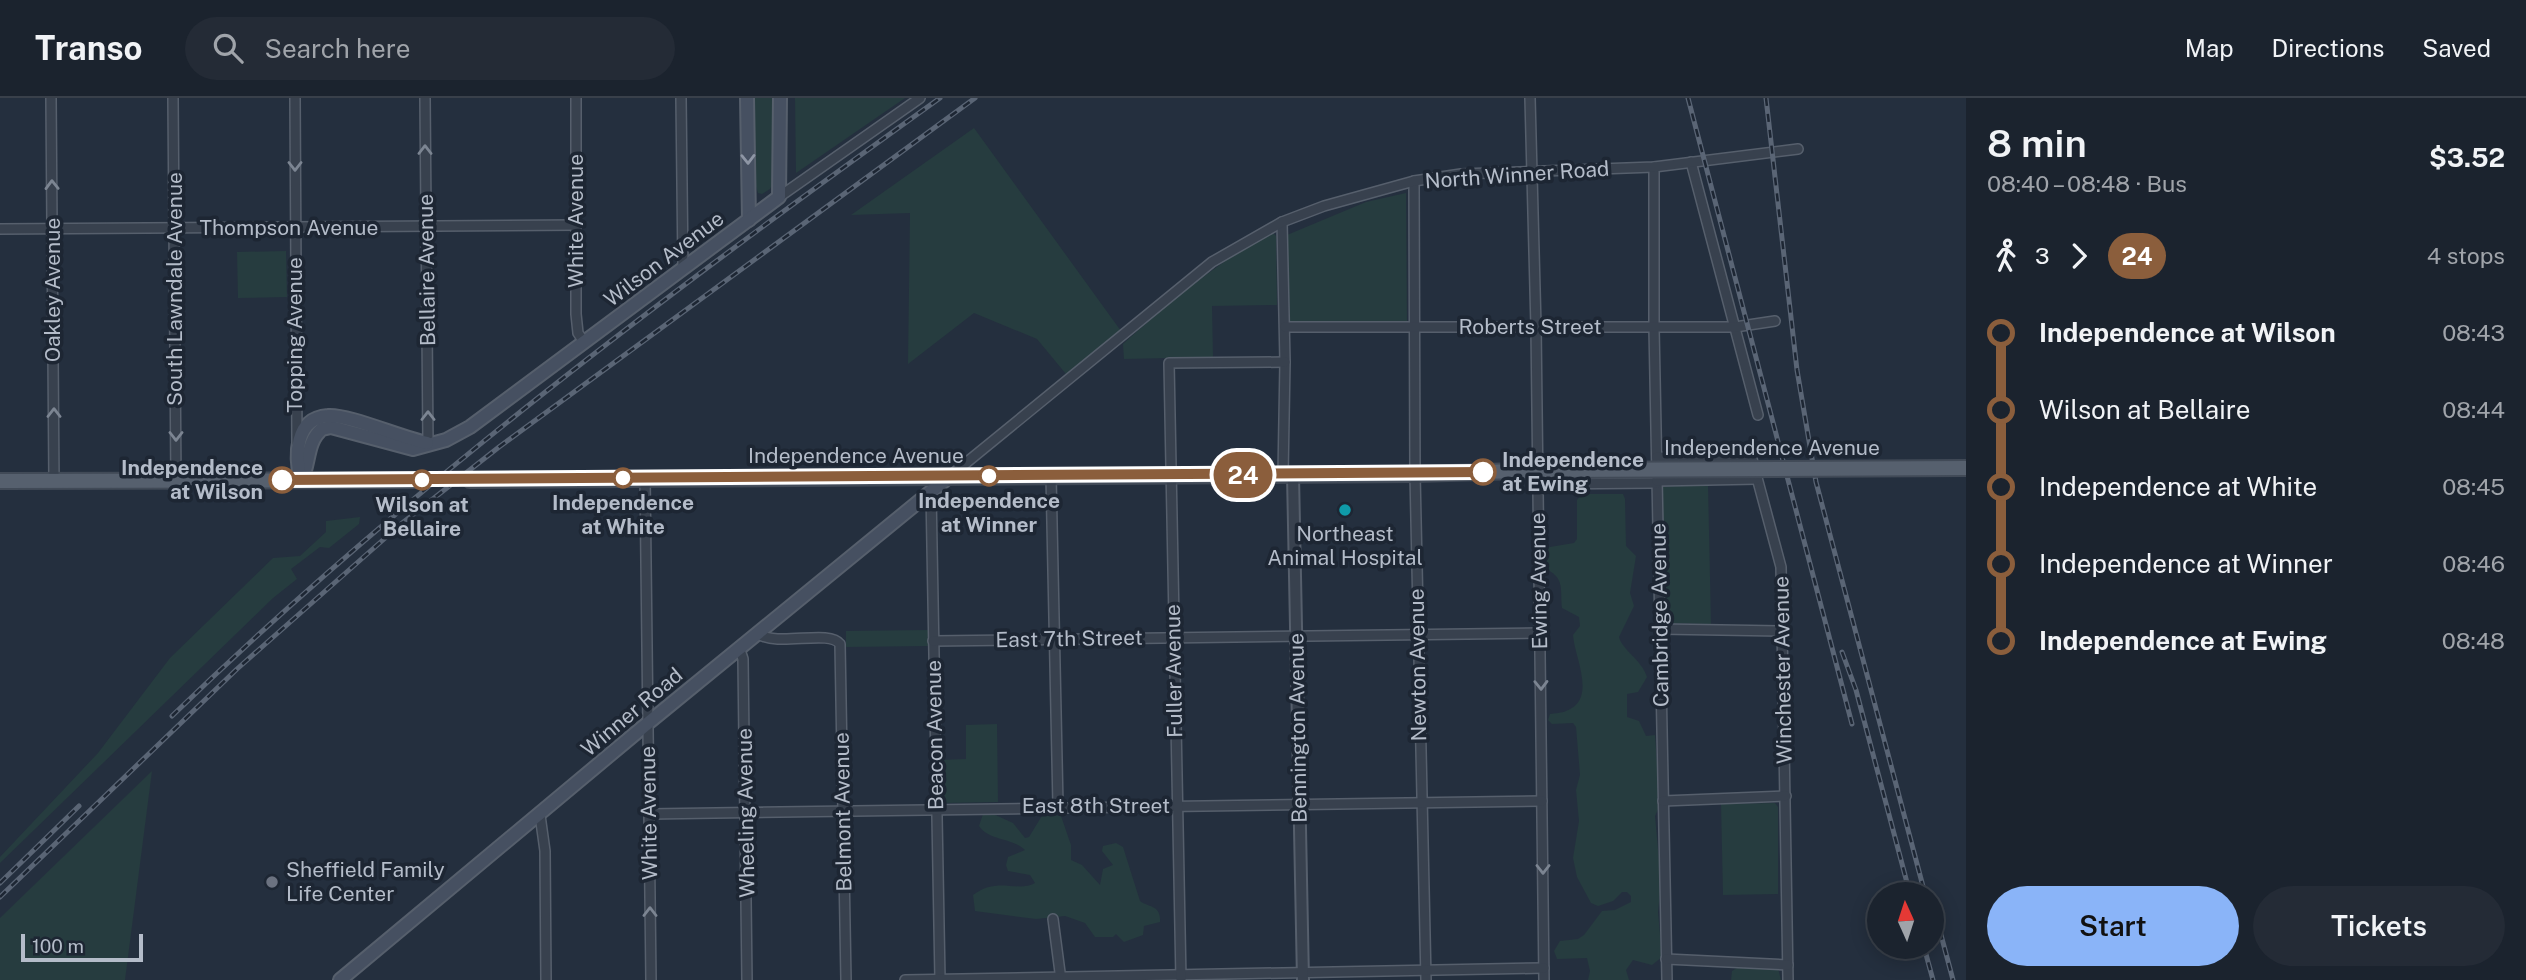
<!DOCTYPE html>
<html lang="en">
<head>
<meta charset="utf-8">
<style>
  :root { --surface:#1b232e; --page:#242b36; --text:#f1f3f6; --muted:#a0a4aa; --line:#39404a; --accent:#8ab4f8 }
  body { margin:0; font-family:"Public Sans",sans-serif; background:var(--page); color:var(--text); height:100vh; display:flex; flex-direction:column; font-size:26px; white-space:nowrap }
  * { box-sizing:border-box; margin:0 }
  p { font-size:23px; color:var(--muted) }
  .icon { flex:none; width:38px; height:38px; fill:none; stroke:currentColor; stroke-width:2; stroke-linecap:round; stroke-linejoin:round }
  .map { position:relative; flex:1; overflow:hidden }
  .sheet { display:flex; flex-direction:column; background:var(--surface); width:560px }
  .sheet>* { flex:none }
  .badge { padding:0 14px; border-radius:23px; font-size:24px; line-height:46px }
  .needle { width:46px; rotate:357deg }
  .buttons { position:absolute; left:1867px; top:784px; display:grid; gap:14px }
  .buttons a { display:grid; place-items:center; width:77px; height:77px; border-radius:50%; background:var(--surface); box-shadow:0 4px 18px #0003,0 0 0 2px var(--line); font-size:35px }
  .scale { position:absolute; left:21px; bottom:18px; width:122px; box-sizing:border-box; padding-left:7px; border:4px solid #b4bcc9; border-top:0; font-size:19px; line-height:24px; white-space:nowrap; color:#b4bcc9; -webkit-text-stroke:5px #1d2633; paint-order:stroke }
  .map>.badge { position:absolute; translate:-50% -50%; box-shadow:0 0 0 4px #fff }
  .legs { display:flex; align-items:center; gap:10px; height:77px; padding:0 21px; font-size:23px }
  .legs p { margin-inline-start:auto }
  .headline { display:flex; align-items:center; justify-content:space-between; height:119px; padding:0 21px }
  h1 { font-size:38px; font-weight:600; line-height:52px }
  .cta { display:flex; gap:14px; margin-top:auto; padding:14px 21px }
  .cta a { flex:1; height:80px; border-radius:42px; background:var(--accent); color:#111; font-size:28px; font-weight:600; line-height:80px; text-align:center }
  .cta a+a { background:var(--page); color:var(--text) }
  ul { padding:0 21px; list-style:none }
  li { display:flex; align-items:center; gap:24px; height:77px; font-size:26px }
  li i { display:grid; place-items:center; width:10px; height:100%; margin:0 9px; background:currentColor }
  li i::after { content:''; width:18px; height:18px; margin:-9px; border:5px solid; border-radius:50%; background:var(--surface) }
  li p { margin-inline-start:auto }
  li:first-child i { background:linear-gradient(#0000 50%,currentColor 0) }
  li:last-child i { background:linear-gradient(currentColor 50%,#0000 0) }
  header { display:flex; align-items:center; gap:42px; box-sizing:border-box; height:98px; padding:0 35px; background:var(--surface); border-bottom:2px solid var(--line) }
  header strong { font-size:33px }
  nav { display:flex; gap:38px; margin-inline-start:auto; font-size:24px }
  .search { width:490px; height:63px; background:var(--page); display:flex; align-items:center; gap:18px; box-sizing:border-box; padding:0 24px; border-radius:38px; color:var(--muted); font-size:26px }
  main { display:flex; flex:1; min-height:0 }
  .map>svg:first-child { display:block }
  .green { fill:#263c3f }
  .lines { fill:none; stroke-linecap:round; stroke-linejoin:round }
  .primary-tunnel { stroke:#3a4453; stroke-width:14; stroke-dasharray:14 7; stroke-linecap:butt }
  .minor-casing { stroke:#565f6c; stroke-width:12 }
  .tertiary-casing { stroke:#565f6c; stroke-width:14 }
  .secondary-casing { stroke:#565f6c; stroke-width:16 }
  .primary-casing { stroke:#414a57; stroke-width:18 }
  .minor { stroke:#38414e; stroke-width:9 }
  .tertiary { stroke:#38414e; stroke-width:10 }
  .secondary { stroke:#465061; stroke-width:12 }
  .primary { stroke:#56606e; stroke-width:14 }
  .rail-casing { stroke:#5a6575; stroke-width:5 }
  .rail { stroke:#1d2633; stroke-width:2.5; stroke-dasharray:8; stroke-linecap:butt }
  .primary-bridge-casing { stroke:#414a57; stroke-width:18; stroke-linecap:butt }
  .primary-bridge { stroke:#56606e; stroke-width:14 }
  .oneway { stroke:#7c8592 }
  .oneway2 { stroke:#8e96a5 }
  .line-1-casing { stroke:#fff; stroke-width:16 }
  .line-1 { stroke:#8b5e3c; stroke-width:10 }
  .stop-1-dot { fill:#fff; stroke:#8b5e3c; stroke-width:3.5 }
  .culture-dot { fill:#0f9aa8; stroke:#1d2633; stroke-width:2.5 }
  .worship-dot { fill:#6b7280; stroke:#1d2633; stroke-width:2.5 }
  .labels { text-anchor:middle; stroke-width:7; stroke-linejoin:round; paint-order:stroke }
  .street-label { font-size:21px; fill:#b4bcc9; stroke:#1d2633 }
  .stop-label { font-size:21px; font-weight:bold; fill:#b4bcc9; stroke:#1d2633 }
  .poi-label { font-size:21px; fill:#b4bcc9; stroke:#1d2633 }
</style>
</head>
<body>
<header>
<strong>Transo</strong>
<div class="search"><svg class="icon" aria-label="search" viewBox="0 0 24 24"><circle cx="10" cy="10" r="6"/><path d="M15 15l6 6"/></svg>Search here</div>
<nav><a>Map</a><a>Directions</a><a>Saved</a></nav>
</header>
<main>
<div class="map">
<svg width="1966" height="882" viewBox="0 0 1966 882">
  <rect width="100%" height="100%" fill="#242f3e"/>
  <g class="green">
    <polygon points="752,0 773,0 774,83 770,91 762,96 758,95 753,78"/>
    <polygon points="795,0 905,0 796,75"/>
    <polygon points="974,30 1121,233 1066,276 1037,241 974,215 908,266 910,115 851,117"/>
    <polygon points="1406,95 1407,224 1288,224 1287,137 1366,104"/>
    <path d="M1272,134l4,4 1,69 -65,1 1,51 -89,2 -1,-15c47,-42 93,-81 149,-112z"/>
    <polygon points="286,153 287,199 238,200 237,154"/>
    <polygon points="1708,386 1711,526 1670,525 1664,519 1661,389"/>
    <path d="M1582,396h41l2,5 1,47 10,10 -6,37 4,13 -15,31c3,13 23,23 28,40l-9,15 -11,2v23l12,4 7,15 9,-1 5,70 -5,11 6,66 -3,30 4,45 -10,8 -19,-5 -7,10 3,10h-41l2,-9 -3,-13 -30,1 -3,-8 6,-10 18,-2 6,-4 18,-24 13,-1 16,-8v-6l-4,-4h-5l-9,9 -15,5 -7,-3 -14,-26 -4,-19 6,-37 -3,-31 4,-15 -4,-48 -3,-4 -21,1 -4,-4 2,-6c5,-1 12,-1 16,-3 32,-11 8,-55 7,-76l7,-9 -1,-9 -17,-9c-2,-17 3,-29 -14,-38l-4,-22 30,-5 3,-4v-39z"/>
    <polygon points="360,419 359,426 329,450 320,449 291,471 297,481 273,500 0,765 0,759 98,655 170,560 273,460 300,458 326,434 326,423"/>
    <polygon points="928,532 928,548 846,549 846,533"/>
    <polygon points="997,626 998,704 943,705 940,701 939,662 966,661 966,627"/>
    <polygon points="152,673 125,882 0,882 0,820"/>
    <polygon points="1775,705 1778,709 1778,796 1723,797 1721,706"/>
    <path d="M991,715l22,10 12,15 4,-1 14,-23 18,2 10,29v15l11,5 18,20 3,-16 10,-4 -11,-14 1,-5 13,-3 7,4 17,54c10,7 21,4 20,21l-16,4 -1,9 -19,7 -8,-8 -3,3h-18l-10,-14 -20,-7 -29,3 -61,-8 -2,-16c25,-19 44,-2 62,-12l-5,-8 -22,-4 -2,-6 2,-8 17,-7c-14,-13 -36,-9 -46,-24l4,-12z"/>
    <polygon points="1740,868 1778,870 1781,882 1731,882 1732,873"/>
  </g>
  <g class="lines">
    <polyline class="primary-tunnel" points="424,382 470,382"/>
    <defs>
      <g id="minor">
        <polyline points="51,0 54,383"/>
        <polyline points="173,0 176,382"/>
        <polyline points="295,0 297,345"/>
        <polyline points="425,0 428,345"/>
        <polyline points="576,0 576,216 578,235 584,244"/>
        <polyline points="681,0 683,170"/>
        <polyline points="1530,0 1536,229 1544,882"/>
        <polyline points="1691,64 1758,317"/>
        <polyline points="1654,69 1654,230 1667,882"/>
        <polyline points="1414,83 1415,376 1426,882"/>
        <polyline points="779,99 920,0"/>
        <polyline points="1282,124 1285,264 1283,377"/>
        <polyline points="0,131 577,127"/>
        <polyline points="1285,229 1735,229 1775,223"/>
        <polyline points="1657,359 1752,361 1781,469 1788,882"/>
        <polyline points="1537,374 1544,386 1657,385"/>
        <polyline points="950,378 1212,164 1282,124 1324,108 1414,83 1461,76 1654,69 1798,51"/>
        <polyline points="1051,378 1058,708"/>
        <polyline points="645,380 651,882"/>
        <polyline points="1657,383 1757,381"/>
        <polyline points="931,394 940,881"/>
        <polyline points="1661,531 1783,533"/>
        <path d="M758,536c21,13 71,-5 82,10l6,336"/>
        <polyline points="933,543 1540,535"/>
        <polyline points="739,549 743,561 747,882"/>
        <polyline points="1663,703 1786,698"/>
        <polyline points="650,716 1542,703"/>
        <polyline points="540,717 545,753 546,882"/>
        <polyline points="1053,821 1061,882"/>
        <polyline points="1666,861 1788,867"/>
        <polyline points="905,882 1544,870"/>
        <polyline points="1181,882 1169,265 1285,264"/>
      </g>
      <polyline id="tertiary" points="1293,377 1303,882"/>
      <g id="secondary">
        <polyline points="747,0 749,122"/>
        <path d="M301,383c9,-17 5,-39 21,-52l9,-2 82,22 33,-9 24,-13 309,-230 1,-99"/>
        <path d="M301,383c-6,-24 -7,-63 27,-65 19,-2 74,22 99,27"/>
        <polyline points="340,882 648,625 950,378"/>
      </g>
      <g id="primary">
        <polyline points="470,382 1415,376 1554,372"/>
        <polyline points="0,383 424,382"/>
      </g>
    </defs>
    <use href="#minor" class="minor-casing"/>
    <use href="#tertiary" class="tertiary-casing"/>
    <use href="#secondary" class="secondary-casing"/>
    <use href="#primary" class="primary-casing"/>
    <use href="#minor" class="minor"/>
    <use href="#tertiary" class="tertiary"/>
    <use href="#secondary" class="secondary"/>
    <use href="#primary" class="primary"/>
    <defs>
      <g id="rail">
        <polyline points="1688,0 1852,626"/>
        <polyline points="1766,0 1797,272 1816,384 1925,796"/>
        <polyline points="1842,554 1856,592 1910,796"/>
        <path d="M172,618c236,-229 501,-427 768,-618"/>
        <polyline points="0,785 79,708"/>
        <polyline points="0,799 237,571 401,426 499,349 975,0"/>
        <polyline points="1932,803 1953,882"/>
        <polyline points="1924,849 1933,882"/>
      </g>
    </defs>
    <use href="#rail" class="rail-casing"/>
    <use href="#rail" class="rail"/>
    <defs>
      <polyline id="primary-bridge" points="1554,372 1966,370"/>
    </defs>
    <use href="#primary-bridge" class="primary-bridge-casing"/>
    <use href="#primary-bridge" class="primary-bridge"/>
  </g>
  <defs><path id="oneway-chevron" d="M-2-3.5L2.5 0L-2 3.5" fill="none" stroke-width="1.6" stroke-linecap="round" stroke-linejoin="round" transform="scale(1.75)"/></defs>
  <g class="oneway">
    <use href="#oneway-chevron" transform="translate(425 52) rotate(-90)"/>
    <use href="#oneway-chevron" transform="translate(295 68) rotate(90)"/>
    <use href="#oneway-chevron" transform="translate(52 87) rotate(-91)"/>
    <use href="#oneway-chevron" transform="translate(54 315) rotate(-90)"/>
    <use href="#oneway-chevron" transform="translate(428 318) rotate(-90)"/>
    <use href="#oneway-chevron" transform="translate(176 338) rotate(90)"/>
    <use href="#oneway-chevron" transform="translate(1541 587) rotate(89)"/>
    <use href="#oneway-chevron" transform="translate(1543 771) rotate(90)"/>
    <use href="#oneway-chevron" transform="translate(650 814) rotate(-90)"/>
  </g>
  <use class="oneway2" href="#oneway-chevron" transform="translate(748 61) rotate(89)"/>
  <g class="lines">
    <defs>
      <polyline id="line-1" points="282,382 1483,374"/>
    </defs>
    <use href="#line-1" class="line-1-casing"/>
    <use href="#line-1" class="line-1"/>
  </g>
  <g class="stop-1-dot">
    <circle cx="1483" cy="374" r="12"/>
    <circle cx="989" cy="378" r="9"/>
    <circle cx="623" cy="380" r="9"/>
    <circle cx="282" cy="382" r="12"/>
    <circle cx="422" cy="382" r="9"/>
  </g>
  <circle class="culture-dot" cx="1345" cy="412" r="7"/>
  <circle class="worship-dot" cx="272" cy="784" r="7"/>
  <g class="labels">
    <g class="street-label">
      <text transform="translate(1517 77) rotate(-4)" y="7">North Winner Road</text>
      <text transform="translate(576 123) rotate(-90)" y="7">White Avenue</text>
      <text x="289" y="137">Thompson Avenue</text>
      <text transform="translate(664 161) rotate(-37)" y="7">Wilson Avenue</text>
      <text transform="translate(427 172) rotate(-91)" y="7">Bellaire Avenue</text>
      <text transform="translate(175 191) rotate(-90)" y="7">South Lawndale Avenue</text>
      <text transform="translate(53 192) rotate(-90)" y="7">Oakley Avenue</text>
      <text x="1530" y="236">Roberts Street</text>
      <text transform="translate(295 237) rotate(-90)" y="7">Topping Avenue</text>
      <text x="1772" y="357">Independence Avenue</text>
      <text x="856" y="365">Independence Avenue</text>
      <text transform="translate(1539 483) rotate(-91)" y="7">Ewing Avenue</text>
      <text transform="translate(1660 517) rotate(-91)" y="7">Cambridge Avenue</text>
      <text transform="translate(1069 541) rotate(-1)" y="7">East 7th Street</text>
      <text transform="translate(1418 567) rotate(-91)" y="7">Newton Avenue</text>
      <text transform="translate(1783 572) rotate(-91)" y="7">Winchester Avenue</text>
      <text transform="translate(1174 573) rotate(-91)" y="7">Fuller Avenue</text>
      <text transform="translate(632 614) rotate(-40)" y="7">Winner Road</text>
      <text transform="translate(1298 630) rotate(-91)" y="7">Bennington Avenue</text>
      <text transform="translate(935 637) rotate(-91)" y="7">Beacon Avenue</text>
      <text x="1096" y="715">East 8th Street</text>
      <text transform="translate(843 714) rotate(-91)" y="7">Belmont Avenue</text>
      <text transform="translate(649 715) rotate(-91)" y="7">White Avenue</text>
      <text transform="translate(746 715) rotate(-91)" y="7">Wheeling Avenue</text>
    </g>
    <g class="stop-label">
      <text x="1502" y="369" text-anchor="start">Independence<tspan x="1502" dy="24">at Ewing</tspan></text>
      <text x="263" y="377" text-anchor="end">Independence<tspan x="263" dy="24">at Wilson</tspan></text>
      <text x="989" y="410">Independence<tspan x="989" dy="24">at Winner</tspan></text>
      <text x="623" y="412">Independence<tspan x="623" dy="24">at White</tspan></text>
      <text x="422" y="414">Wilson at<tspan x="422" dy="24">Bellaire</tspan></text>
    </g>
    <g class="poi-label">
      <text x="1345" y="443">Northeast<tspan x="1345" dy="24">Animal Hospital</tspan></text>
      <text x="286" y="779" text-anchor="start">Sheffield Family<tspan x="286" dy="24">Life Center</tspan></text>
    </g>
  </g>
</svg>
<div class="buttons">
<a><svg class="needle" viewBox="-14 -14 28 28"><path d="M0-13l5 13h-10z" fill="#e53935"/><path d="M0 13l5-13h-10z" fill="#a0a4aa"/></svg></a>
</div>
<div class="scale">100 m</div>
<b class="badge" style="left:1243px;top:377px;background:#8b5e3c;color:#fff">24</b>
</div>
<section class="sheet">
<div class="headline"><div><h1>8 min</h1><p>08:40 – 08:48 · Bus</p></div><b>$3.52</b></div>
<div class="legs"><svg class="icon" aria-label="walk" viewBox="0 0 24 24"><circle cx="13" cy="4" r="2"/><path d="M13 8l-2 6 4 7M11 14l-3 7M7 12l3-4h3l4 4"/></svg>3<svg class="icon" aria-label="forward" viewBox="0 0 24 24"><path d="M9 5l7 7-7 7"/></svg><b class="badge" style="background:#8b5e3c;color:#fff">24</b><p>4 stops</p></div>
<ul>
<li><i style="color:#8b5e3c"></i><b>Independence at Wilson</b><p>08:43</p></li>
<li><i style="color:#8b5e3c"></i><span>Wilson at Bellaire</span><p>08:44</p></li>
<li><i style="color:#8b5e3c"></i><span>Independence at White</span><p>08:45</p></li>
<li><i style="color:#8b5e3c"></i><span>Independence at Winner</span><p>08:46</p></li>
<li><i style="color:#8b5e3c"></i><b>Independence at Ewing</b><p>08:48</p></li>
</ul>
<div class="cta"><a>Start</a><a>Tickets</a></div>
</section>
</main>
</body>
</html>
